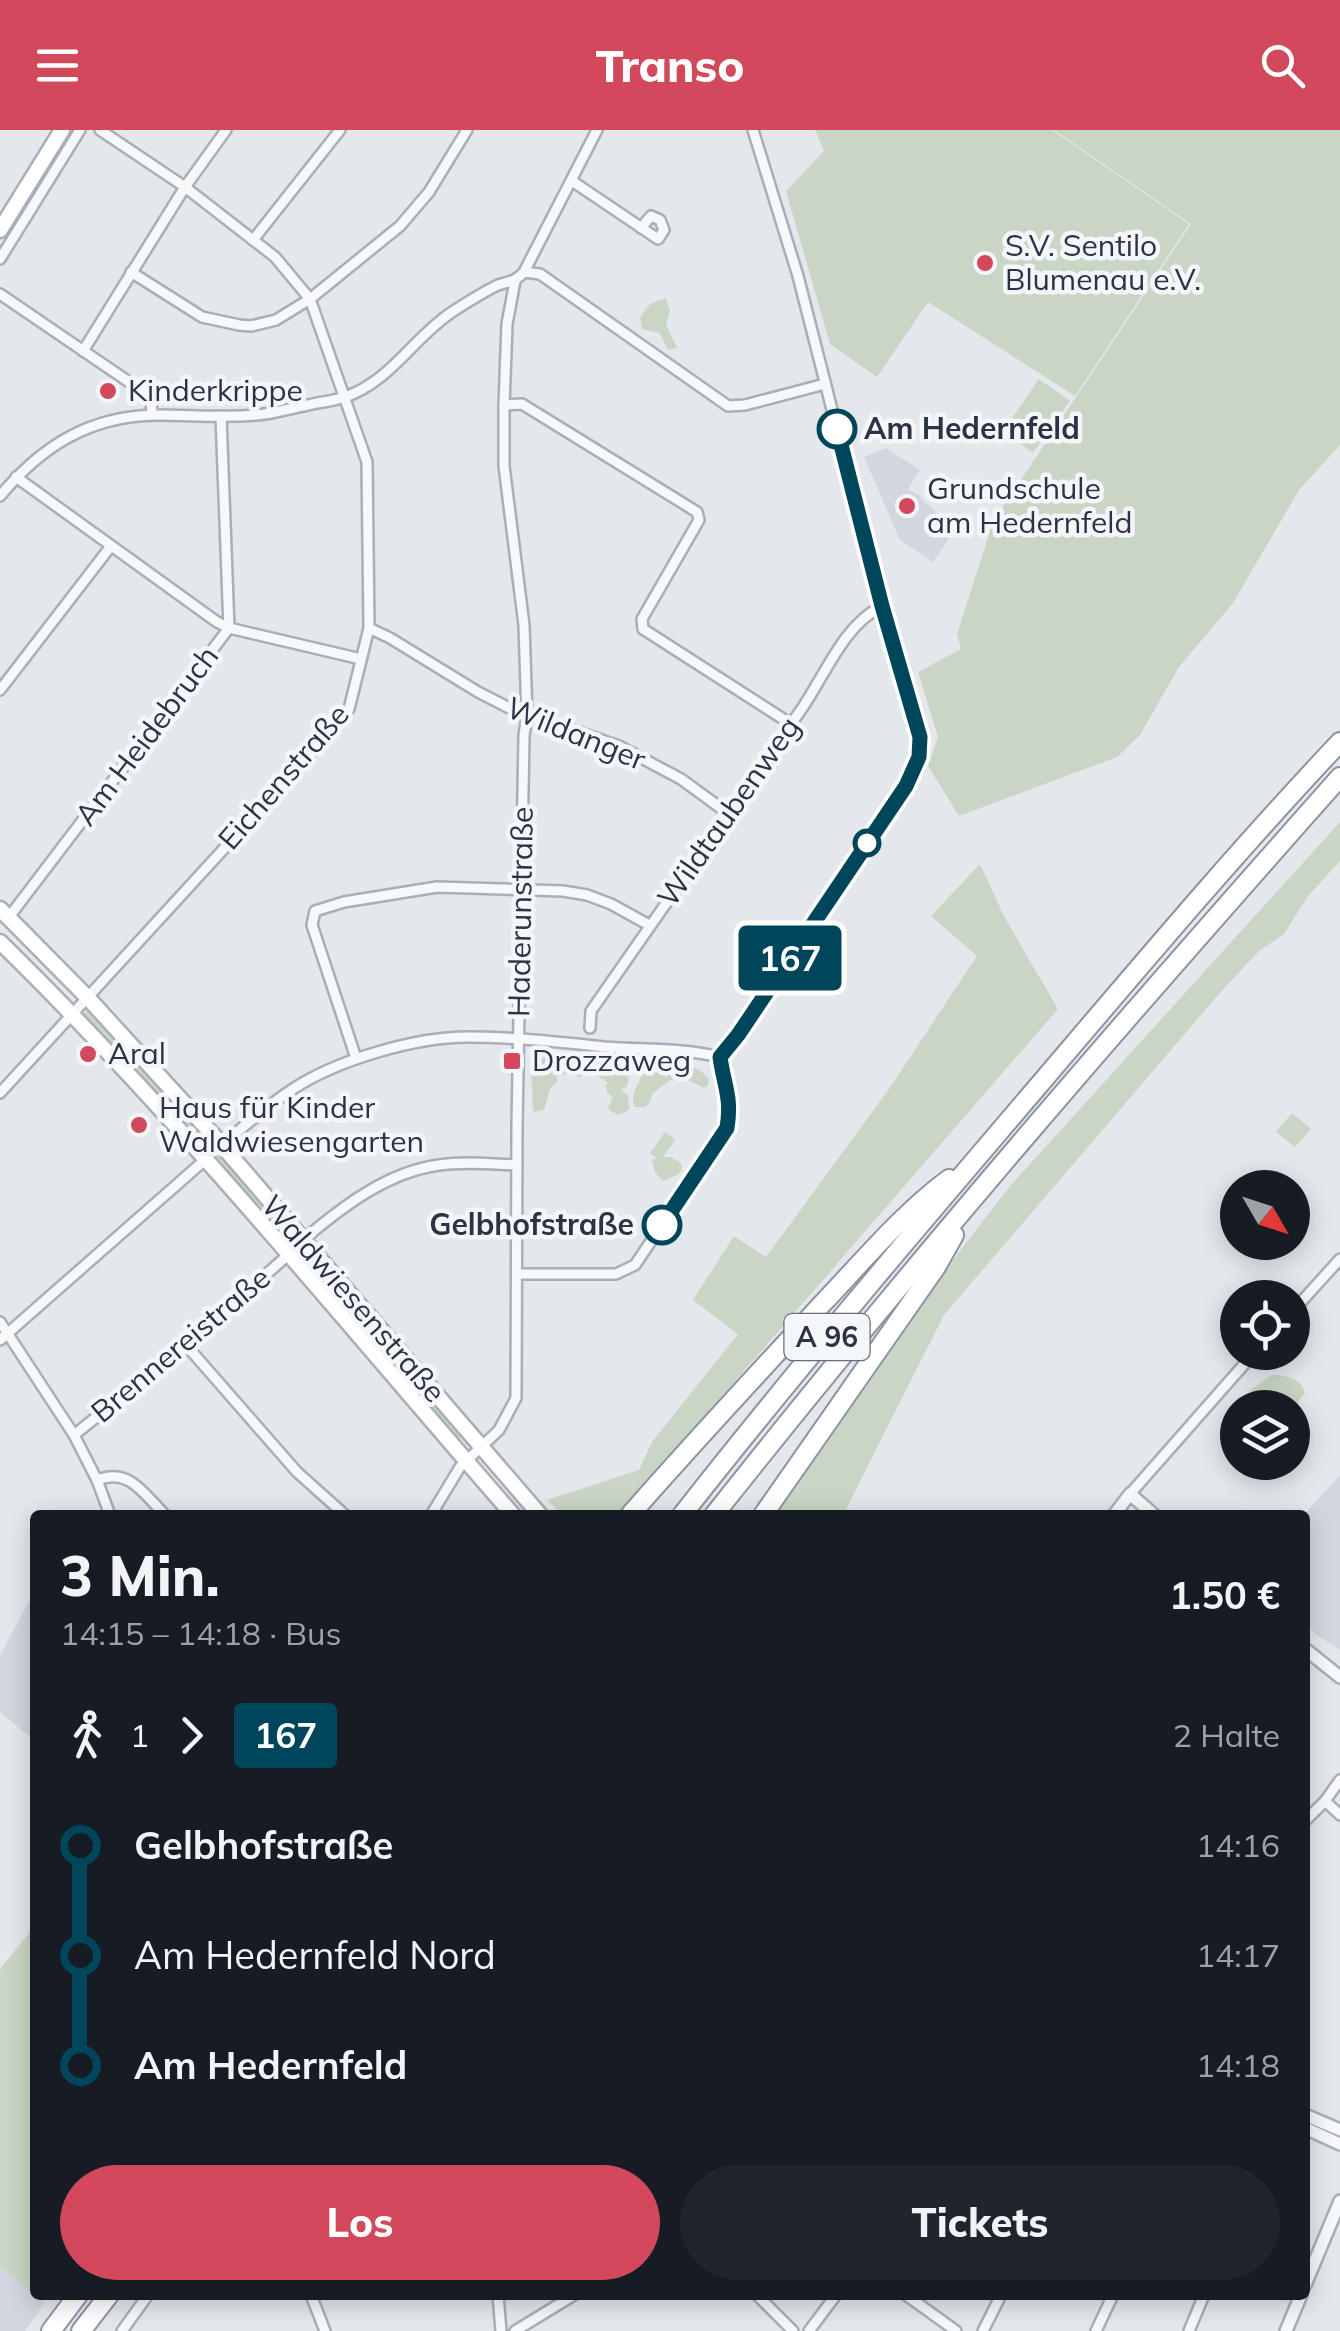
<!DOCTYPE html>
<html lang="de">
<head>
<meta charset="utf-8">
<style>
  :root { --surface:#171b24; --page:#20242c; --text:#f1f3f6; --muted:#9ea1a6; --accent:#d1495b }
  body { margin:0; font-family:Mulish,sans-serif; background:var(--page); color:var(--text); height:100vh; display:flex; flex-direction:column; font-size:38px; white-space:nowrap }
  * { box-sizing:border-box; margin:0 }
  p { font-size:32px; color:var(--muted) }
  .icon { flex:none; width:55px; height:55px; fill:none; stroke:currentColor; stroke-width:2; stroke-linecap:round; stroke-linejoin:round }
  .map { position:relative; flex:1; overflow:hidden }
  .panel { position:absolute; left:30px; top:1380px; width:1280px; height:790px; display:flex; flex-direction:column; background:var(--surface); border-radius:10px; box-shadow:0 5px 25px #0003 }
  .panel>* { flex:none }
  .badge { padding:0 20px; border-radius:8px; font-size:35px; line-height:65px }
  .needle { width:65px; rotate:129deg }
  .buttons { position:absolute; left:1220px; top:1040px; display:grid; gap:20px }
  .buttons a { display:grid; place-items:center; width:90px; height:90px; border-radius:50%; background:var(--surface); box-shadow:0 5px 25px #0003; font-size:50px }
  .map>.badge { position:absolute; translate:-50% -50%; box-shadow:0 0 0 5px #fff }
  .legs { display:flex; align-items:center; gap:15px; height:110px; padding:0 30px; font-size:32px }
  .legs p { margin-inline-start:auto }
  .overview { display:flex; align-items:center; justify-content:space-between; height:170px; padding:0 30px }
  h1 { font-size:55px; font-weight:800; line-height:75px }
  .action { display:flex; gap:20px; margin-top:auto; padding:20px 30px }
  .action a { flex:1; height:115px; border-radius:60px; background:var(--accent); color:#fff; font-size:40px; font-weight:800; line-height:115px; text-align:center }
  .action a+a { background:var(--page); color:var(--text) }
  ul { padding:0 30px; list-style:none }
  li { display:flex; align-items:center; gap:35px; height:110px; font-size:38px }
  li i { display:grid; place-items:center; width:15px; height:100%; margin:0 12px; background:currentColor }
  li i::after { content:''; width:25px; height:25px; margin:-12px; border:8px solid; border-radius:50%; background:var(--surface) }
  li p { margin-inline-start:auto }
  li:first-child i { background:linear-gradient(#0000 50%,currentColor 0) }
  li:last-child i { background:linear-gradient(currentColor 50%,#0000 0) }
  header { display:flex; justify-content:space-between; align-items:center; height:130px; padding:0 30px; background:var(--accent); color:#fff; font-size:45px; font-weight:800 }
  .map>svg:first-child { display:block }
  .built { fill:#d2d6de }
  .green { fill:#c9d6c5 }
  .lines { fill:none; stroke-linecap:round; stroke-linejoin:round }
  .minor-casing { stroke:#a9aeb7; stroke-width:14 }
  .tertiary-casing { stroke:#a9aeb7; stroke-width:16 }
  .secondary-casing { stroke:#a9aeb7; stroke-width:19 }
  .motorway-casing { stroke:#8b94a3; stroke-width:22 }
  .minor { stroke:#f7f8fa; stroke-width:9 }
  .tertiary { stroke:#f7f8fa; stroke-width:11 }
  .secondary { stroke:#fff; stroke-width:14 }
  .motorway { stroke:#fff; stroke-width:18 }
  .line-1-casing { stroke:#fff; stroke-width:22 }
  .line-1 { stroke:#00465a; stroke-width:15 }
  .poi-dot { fill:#d1495b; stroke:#f4f6f9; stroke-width:4 }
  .stop-1-dot { fill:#fff; stroke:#00465a; stroke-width:5 }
  .labels { text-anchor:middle; stroke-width:9; stroke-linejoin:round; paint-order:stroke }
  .shield { fill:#f4f6f9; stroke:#676e7b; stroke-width:2.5 }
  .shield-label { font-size:28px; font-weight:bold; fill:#2b3445 }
  .poi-label { font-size:30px; fill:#2b3445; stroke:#f4f6f9; text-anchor:start }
  .stop-label { font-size:30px; font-weight:bold; fill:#2b3445; stroke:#f4f6f9; text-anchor:start }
  .street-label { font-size:30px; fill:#2b3445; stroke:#f4f6f9 }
</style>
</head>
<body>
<header><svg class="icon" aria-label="menu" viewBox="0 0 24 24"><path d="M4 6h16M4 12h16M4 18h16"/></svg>Transo<svg class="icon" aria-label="search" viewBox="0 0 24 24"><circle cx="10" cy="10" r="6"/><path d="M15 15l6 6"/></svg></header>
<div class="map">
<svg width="1340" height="2201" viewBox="0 0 1340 2201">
  <rect width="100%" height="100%" fill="#e4e7ec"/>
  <g class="built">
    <polygon points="886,318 920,340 908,359 919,365 954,401 933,432 900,410 864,327"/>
    <polygon points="1340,1345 1340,1520 1317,1505 1305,1494 1304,1385"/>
    <polygon points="29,1471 35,1472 35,1611 0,1582 0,1526"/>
    <polygon points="0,2136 45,2172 25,2201 0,2201"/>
  </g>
  <g class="green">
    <polygon points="815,0 1052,0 1189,94 1075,266 928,172 877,247 830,214 786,61 824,21"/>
    <polygon points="1054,0 1340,0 1340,315 1299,360 1233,473 1179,537 1140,605 1117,627 959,686 928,636 938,607 918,542 961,519 957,504 993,392 1191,94"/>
    <polygon points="666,168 670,181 666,194 677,218 668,220 660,203 642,199 640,187 650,174"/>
    <polygon points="1039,249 1070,271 1033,323 1003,301"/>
    <polygon points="1340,692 1340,731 1308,766 1284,804 1259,821 1218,865 944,1185 843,1385 772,1385 942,1144 1010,1056"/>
    <polygon points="980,734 1005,788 1058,879 619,1385 563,1385 547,1370 639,1340 652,1312 738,1204 693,1170 734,1106 766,1127 889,959 977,826 931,786"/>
    <polygon points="91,877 208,1006 200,1013 83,885"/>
    <path d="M559,925l20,4 6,-2 23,1 18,7 3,12 -2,9 -6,4 7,5 1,15 -11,5 -7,-4 -3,-4 5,-9 -6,-6 -1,-7 2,-2c-5,-5 -10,-5 -14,-10h-8l-6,4 -11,-4 -12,4v5l-7,7 -6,21 -10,2c-3,-10 -1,-17 -2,-27 -1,-16 -1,-21 14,-29l8,3z"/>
    <path d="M657,932c21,2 37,1 52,16l-1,7 -4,3 -18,-9 -16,1 -17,13 -4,11 -5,3h-9c-7,-13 7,-26 10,-40z"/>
    <polygon points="1292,983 1311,999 1295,1017 1276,1002"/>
    <path d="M665,1002l10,8 -12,17h8l10,6 1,7 -5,5 -14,6c-8,-7 -9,-11 -11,-21l5,-2 -7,-5z"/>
    <polygon points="211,1010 289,1101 280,1109 203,1018"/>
    <polygon points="292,1104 464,1304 459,1309 408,1249 398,1245 283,1111"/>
    <path d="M1272,1245c14,0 29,3 33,18l-12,15 -53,-1 -1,-2c9,-14 20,-22 33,-30z"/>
    <polygon points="35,1796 35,2164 0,2136 0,1839"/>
  </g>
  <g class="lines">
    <defs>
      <g id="minor">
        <polyline points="572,51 658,109 664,100 660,90 651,86 641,98"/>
        <polyline points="253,110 340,0"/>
        <polyline points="0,129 80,0"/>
        <polyline points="131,142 202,187 239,195 251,196 276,190 310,169 400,96 429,62 467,0"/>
        <polyline points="524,142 540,144 728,276 745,275 825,254"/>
        <polyline points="0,164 151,267 152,285"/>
        <polyline points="83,221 185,57 226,0"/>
        <polyline points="504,275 522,274 697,382 699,390 642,489 643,499 791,594"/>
        <polyline points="16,347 217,492 229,498 361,529"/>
        <path d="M0,366c42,-50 89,-80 157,-81 33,0 66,3 99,0 17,-1 35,-7 52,-10 12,-3 26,-4 37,-8 46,-16 68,-59 107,-85 14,-9 31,-20 46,-27 12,-4 17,-3 26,-13l73,-142"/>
        <polyline points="369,498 390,508 478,562 527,587 547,591 619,616 681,649 729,684"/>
        <polyline points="0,560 111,416"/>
        <polyline points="9,787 229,498 221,286"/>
        <path d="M590,898l1,-17c71,-101 142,-202 212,-304 23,-34 41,-82 79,-101"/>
        <polyline points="720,927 734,910 906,656 919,627 920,607 882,476 798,146 753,0"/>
        <polyline points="356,928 312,795 315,781 344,772 437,757 563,761 587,765 611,774 649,795"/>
        <polyline points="0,963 296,640 349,579 369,498 367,332 310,169 275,127 185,57 100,0"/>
        <path d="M221,1015c24,-19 47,-40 72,-56 44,-29 122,-52 175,-52 46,0 92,5 137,10 38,3 78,1 115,10"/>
        <path d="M303,1110c39,-33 84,-68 136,-75 25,-4 52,-1 78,0"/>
        <path d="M517,1144h99l19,-9 92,-137c5,-30 -3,-43 -7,-71"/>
        <polyline points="1292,1182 1340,1129"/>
        <polyline points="0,1192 74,1305 97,1350 110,1385"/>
        <polyline points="0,1210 206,1029"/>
        <polyline points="186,1215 297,1342 345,1385"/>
        <polyline points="74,1305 186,1215 288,1125"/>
        <path d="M97,1350c32,-13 47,14 68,35"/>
        <polyline points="1130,1364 1255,1222"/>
        <polyline points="431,1385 460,1337 499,1300 516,1268 517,996 524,605 527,587 524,495 504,336 504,275 507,194 515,151"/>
        <polyline points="1325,1671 1340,1685"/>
        <polyline points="1305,1691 1325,1671 1340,1650"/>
        <polyline points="311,2165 325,2201"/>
        <polyline points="498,2165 501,2201"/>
        <polyline points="757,2165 793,2201"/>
        <polyline points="906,2165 956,2201"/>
        <polyline points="122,2201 148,2165"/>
        <polyline points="515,2201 574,2165"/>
        <polyline points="809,2201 836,2165"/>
        <polyline points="983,2201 1001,2165"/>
        <polyline points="1096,2201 1113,2165"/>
        <polyline points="1189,2201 1204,2165"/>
      </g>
      <g id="tertiary">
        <polyline points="1114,1385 1130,1364 1154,1385"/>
        <polyline points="1305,1519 1340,1547"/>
        <polyline points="1305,1985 1340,2000"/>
        <polyline points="1305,1998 1340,2014"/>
        <polyline points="1305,2155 1340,2071"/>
        <polyline points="1286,2201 1301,2165"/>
      </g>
      <g id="secondary">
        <polyline points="0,100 62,0"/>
        <polyline points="0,779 88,868 213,1005 540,1385"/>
        <path d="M0,812c183,179 345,380 513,573"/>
      </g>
      <g id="motorway">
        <path d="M630,1385c63,-72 128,-142 193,-212 40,-42 79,-89 126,-124"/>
        <path d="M682,1385c117,-149 240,-293 363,-437 97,-114 193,-228 295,-336"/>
        <path d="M714,1385c200,-253 412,-497 626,-738"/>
        <polyline points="763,1385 936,1137 954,1105"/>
        <polyline points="51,2201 78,2165"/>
        <polyline points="81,2201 109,2165"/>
      </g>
    </defs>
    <use href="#minor" class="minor-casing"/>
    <use href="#tertiary" class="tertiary-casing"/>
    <use href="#secondary" class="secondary-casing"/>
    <use href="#motorway" class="motorway-casing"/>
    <use href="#minor" class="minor"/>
    <use href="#tertiary" class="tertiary"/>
    <use href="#secondary" class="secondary"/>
    <use href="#motorway" class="motorway"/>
  </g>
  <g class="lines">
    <defs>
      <path id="line-1" d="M662,1095l65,-97c5,-31 -3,-42 -7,-71l18,-22 168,-249 13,-29 1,-20 -38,-131 -45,-177"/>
    </defs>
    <use href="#line-1" class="line-1-casing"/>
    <use href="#line-1" class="line-1"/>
  </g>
  <g class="poi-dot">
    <circle cx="985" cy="133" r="10"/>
    <circle cx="108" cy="261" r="10"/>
    <circle cx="907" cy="376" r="10"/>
    <circle cx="88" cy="924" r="10"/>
    <rect x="502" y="921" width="20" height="20" rx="5"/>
    <circle cx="139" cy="995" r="10"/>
  </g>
  <g class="stop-1-dot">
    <circle cx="837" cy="299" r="18"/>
    <circle cx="867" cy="713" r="12"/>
    <circle cx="662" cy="1095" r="18"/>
  </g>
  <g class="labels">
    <rect class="shield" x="784.5" y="1184" width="85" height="46" rx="8"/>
    <g class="shield-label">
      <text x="827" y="1217">A 96</text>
    </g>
    <g class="poi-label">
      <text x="1005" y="126">S.V. Sentilo<tspan x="1005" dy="34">Blumenau e.V.</tspan></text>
      <text x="128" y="271">Kinderkrippe</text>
      <text x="927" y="369">Grundschule<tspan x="927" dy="34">am Hedernfeld</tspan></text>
      <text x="108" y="934">Aral</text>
      <text x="532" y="941">Drozzaweg</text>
      <text x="159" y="988">Haus für Kinder<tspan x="159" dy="34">Waldwiesengarten</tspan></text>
    </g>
    <g class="stop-label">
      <text x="864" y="309">Am Hedernfeld</text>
      <text x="634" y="1105" text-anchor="end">Gelbhofstraße</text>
    </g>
    <g class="street-label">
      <text transform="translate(576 604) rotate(22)" y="10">Wildanger</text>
      <text transform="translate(147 606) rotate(-53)" y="10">Am Heidebruch</text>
      <text transform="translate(284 647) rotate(-49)" y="10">Eichenstraße</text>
      <text transform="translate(729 682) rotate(-55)" y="10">Wildtaubenweg</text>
      <text transform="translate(521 782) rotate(-89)" y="10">Haderunstraße</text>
      <text transform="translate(353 1169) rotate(49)" y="10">Waldwiesenstraße</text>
      <text transform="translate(181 1215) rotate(-40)" y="10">Brennereistraße</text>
    </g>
  </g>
</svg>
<div class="buttons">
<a><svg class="needle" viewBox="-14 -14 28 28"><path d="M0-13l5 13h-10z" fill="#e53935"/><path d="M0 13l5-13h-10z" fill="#9ea1a6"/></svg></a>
<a><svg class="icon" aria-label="locate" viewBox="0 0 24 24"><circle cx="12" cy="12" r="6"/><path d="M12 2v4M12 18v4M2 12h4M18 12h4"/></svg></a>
<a><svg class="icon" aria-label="layers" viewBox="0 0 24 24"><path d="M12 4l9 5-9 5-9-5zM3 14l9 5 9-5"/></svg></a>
</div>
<b class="badge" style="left:790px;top:828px;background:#00465a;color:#fff">167</b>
<section class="panel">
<div class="overview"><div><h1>3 Min.</h1><p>14:15 – 14:18 · Bus</p></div><b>1.50 €</b></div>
<div class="legs"><svg class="icon" aria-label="walk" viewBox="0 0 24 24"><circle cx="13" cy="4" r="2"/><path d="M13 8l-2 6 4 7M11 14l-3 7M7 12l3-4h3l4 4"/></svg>1<svg class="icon" aria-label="forward" viewBox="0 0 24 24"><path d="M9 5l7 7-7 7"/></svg><b class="badge" style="background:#00465a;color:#fff">167</b><p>2 Halte</p></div>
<ul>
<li><i style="color:#00465a"></i><b>Gelbhofstraße</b><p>14:16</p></li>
<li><i style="color:#00465a"></i><span>Am Hedernfeld Nord</span><p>14:17</p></li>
<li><i style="color:#00465a"></i><b>Am Hedernfeld</b><p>14:18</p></li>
</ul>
<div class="action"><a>Los</a><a>Tickets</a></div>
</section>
</div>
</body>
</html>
